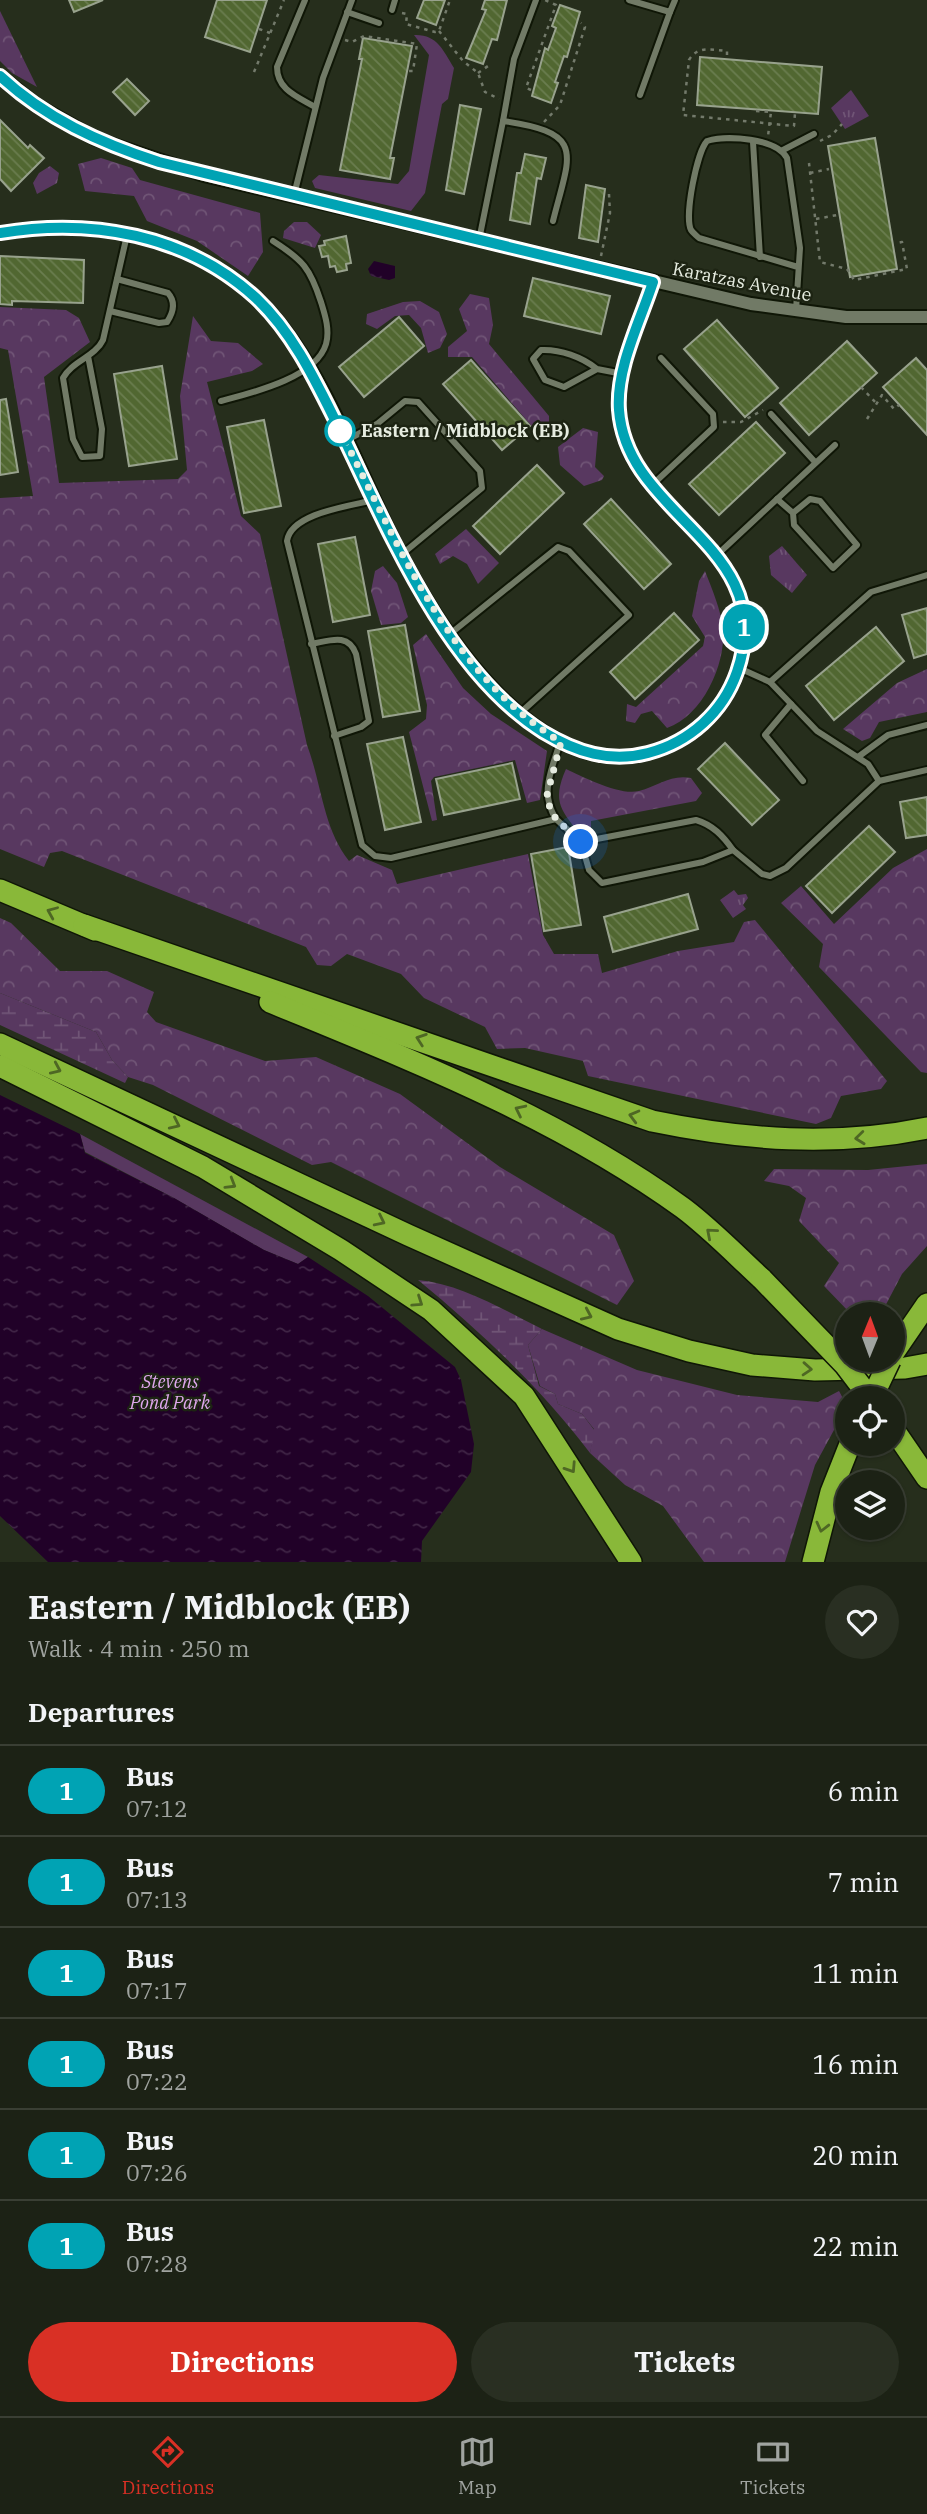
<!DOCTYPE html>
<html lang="en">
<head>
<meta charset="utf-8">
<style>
  :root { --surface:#1c2215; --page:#292f22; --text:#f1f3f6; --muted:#a0a4a0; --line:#3a3f34; --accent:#d93025 }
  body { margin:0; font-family:"IBM Plex Serif",serif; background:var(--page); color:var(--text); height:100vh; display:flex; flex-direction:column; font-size:26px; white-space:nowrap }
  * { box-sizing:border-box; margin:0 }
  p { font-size:23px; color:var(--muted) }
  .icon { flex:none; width:38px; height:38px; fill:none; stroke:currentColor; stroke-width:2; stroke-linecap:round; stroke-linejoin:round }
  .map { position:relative; height:1562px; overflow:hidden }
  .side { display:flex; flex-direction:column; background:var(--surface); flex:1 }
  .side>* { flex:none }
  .badge { padding:0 14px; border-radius:23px; font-size:24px; line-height:46px }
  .needle { width:46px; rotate:1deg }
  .controls { position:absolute; left:835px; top:1302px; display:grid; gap:14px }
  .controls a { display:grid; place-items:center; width:70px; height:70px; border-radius:50%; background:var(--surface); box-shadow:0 2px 5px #0004,0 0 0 2px var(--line); font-size:35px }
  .you { position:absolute; width:35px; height:35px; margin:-18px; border:5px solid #fff; border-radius:50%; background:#1a73e8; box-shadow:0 0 0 10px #1a73e833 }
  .map>.badge { position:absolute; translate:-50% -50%; box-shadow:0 0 0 4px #fff }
  h2 { padding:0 28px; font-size:26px; line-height:63px }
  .round { display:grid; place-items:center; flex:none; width:74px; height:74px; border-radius:37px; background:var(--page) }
  .head { display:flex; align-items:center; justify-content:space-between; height:119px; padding:0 28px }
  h1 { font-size:33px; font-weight:700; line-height:52px }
  .cta { display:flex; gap:14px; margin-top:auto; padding:14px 28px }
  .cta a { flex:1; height:80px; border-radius:42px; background:var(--accent); color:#fff; font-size:28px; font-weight:700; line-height:80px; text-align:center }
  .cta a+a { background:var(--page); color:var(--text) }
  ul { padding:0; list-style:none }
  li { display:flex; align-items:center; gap:21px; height:91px; padding:0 28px; border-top:2px solid var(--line) }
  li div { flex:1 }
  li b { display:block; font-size:26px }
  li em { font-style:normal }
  li .badge { min-width:77px; font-weight:700; text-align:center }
  .tabs { display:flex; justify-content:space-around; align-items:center; height:98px; border-top:2px solid var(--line); background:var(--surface); font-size:19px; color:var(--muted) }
  .tabs a { display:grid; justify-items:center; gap:4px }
  .tabs .active { color:var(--accent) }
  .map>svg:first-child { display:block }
  .green { fill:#583860 }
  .forest { fill:url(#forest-crowns) }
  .wetland { fill:url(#wetland-marsh) }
  .park { fill:url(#park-tufts) }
  .water { fill:url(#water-ripples) }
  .building { fill:url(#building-back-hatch); stroke:#98a28d; stroke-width:2 }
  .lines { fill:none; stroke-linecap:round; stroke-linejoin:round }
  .lane-casing { stroke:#0f1606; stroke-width:10 }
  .street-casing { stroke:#0f1606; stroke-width:16 }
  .highway-casing { stroke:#0f1606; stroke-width:24 }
  .path { stroke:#737a6b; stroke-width:2.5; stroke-dasharray:3.5 5; stroke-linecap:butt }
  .lane { stroke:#717a66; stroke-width:6 }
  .street { stroke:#717a66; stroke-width:12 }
  .highway { stroke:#89b839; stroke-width:21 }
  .highway-bridge-casing { stroke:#0f1606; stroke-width:24; stroke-linecap:butt }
  .highway-bridge { stroke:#89b839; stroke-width:21 }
  .oneway { stroke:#4e6724 }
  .line-casing { stroke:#fff; stroke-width:16 }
  .line { stroke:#00a3b4; stroke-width:10 }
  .walk { stroke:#e6ece0; stroke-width:7; stroke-dasharray:0 12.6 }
  .stop-dot { fill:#fff; stroke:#00a3b4; stroke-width:3.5 }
  .labels { text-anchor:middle; stroke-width:5; stroke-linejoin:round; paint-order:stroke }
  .street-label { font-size:18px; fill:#e6ece0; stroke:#1d2413 }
  .stop-label { font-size:18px; font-weight:bold; fill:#e6ece0; stroke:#1d2413; text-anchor:start }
  .park-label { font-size:18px; font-style:italic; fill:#dfa7ed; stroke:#1d2413 }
</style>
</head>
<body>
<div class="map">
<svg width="927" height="1562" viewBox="0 0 927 1562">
  <defs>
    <pattern id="forest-crowns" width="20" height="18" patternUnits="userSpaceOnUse" patternTransform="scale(1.75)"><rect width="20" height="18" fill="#583860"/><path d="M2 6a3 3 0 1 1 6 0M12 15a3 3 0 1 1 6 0" fill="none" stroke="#705576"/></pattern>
    <pattern id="wetland-marsh" width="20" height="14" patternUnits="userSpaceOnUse" patternTransform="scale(1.75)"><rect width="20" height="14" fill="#583860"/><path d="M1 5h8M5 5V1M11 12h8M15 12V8" fill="none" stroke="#705576"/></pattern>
    <pattern id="park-tufts" width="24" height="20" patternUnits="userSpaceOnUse" patternTransform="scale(1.75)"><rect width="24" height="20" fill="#583860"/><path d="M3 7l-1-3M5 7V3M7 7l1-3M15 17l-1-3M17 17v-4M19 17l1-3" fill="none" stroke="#705576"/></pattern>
    <pattern id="water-ripples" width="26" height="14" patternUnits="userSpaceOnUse" patternTransform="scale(1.75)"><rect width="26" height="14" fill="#210128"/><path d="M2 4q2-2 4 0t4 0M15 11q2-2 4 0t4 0" fill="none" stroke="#412647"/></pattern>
    <pattern id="building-back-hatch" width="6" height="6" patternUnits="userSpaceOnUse" patternTransform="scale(1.75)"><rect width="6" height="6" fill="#516731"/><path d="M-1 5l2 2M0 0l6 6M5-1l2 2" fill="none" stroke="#6a7d4f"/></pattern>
  </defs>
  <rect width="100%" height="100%" fill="#262e1c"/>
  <g class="green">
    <path d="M414,35c23,-1 29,15 40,33l-6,31 -6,5 -17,89 -14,18 -96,-23 -3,-7 7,-6 79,9 11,-13 20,-116z"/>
    <polygon points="80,1134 308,1257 298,1264 264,1250 174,1198 85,1152"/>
  </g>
  <g class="forest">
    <polygon points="0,11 37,87 12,73 0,61"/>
    <polygon points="101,158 132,168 140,180 260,213 263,252 248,276 197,241 147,221 134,196 85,191 78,164"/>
    <polygon points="50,166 59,173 57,183 37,194 33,183 39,173"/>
    <polygon points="294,222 307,222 321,235 315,248 283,238 284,231"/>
    <polygon points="470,294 489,298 493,325 489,344 549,416 549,434 541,437 472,357 448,357 448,347 467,331 459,309"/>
    <polygon points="420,301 439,312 447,334 440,348 428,353 421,328 409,315 395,316 377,329 366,324 367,314 403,302"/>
    <path d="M0,307l66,3 13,8 11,24 -46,35 15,106 119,-4 9,-9 -7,-74 13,-80 18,25 27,2 25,21 -11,7 -45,11 34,134 19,18 47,211c15,40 16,83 42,116l8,-6 35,15 5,14 131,-30 15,81 11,19h44l4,19 76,-22 56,-9 10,-20 11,-2 132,161 -6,8 -40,7 -10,22 -15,6 -228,-48 -5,-15 -58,-13 -28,1 -12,-22 -61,-29 -23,-24 -54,-20 -16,12 -14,-1 -11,-18 -244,-96 -12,2 -6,14 -44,-18v-351l33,-2 -25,-146 -8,-2z"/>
    <polygon points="583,428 598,432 595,467 604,476 602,480 584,486 560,465 558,447"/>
    <polygon points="466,529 499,563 478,584 467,564 453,556 440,564 435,554"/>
    <polygon points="383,566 397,583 408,617 401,623 381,625 371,591 375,571"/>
    <path d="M705,571c7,18 16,39 18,58 3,36 -21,87 -56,99l-15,-17 -11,3 -6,9 -9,-2 1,-17 9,3 67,-61 2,-9 -13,-21 7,-35z"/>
    <polygon points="426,634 463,688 491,714 547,751 540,800 527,803 515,760 434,777 431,781 437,820 432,821 409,732 426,719 427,705 413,645"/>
    <polygon points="927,669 927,712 879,722 870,738 862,741 843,729 897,683"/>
    <path d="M566,769c17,8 54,27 73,22 19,-5 32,-17 52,-13l11,15 -6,8 -105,20v18l-8,-1c-21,-27 -32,-35 -17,-69z"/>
    <polygon points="927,849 927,1073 921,1072 819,967 823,944 781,903 801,886 834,924 893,868"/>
    <polygon points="0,918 11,923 60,971 107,971 154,992 147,1012 156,1022 265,1061 316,1057 400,1094 500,1167 614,1235 634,1281 617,1305 331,1162 312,1165 153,1085 128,1077 112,1060 96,1032 0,993"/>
    <polygon points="927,1164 927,1246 902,1274 881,1314 851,1314 824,1286 839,1263 799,1221 806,1198 789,1186 764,1181 774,1169 868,1170"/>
    <polygon points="542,1329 637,1370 737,1395 818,1402 839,1391 847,1406 815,1465 785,1562 704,1562 663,1506 625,1485 590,1453 594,1429 582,1414 558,1404 555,1394 540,1386 528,1345"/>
  </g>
  <g class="wetland">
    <polygon points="0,993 96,1032 112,1060 128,1077 125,1083 0,1025"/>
    <path d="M418,1280c43,4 86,30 124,49l-14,16 11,41 16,8 3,10 24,10 13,17 -5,22c-49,-65 -109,-121 -172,-173z"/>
  </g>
  <g class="park">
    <polygon points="851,90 869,116 845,129 831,108"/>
    <polygon points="782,546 807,575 792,593 771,575 769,556"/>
    <polygon points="734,890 738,895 746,894 748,898 743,905 746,909 733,918 720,900"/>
  </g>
  <g class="water">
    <polygon points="374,261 395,266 395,278 389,280 371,276 368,269"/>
    <polygon points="0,1095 80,1134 85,1153 174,1198 264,1250 298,1264 308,1257 368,1296 455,1367 461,1380 474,1444 471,1472 422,1541 421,1562 48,1562 0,1516"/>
  </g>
  <g class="building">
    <polygon points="69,0 103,0 74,12"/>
    <polygon points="217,0 267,0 250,52 205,37"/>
    <polygon points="424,0 445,0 436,25 417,18"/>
    <polygon points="485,0 507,0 497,40 492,39 483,64 466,58 486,10 482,9"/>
    <polygon points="560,5 580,12 567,57 564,56 555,82 558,83 551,103 532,96 545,48 548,50 556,28 552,26"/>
    <polygon points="363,38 412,46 390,158 394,158 390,179 340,170 362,59 359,59"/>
    <polygon points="700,57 822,67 818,114 697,105"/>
    <polygon points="127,79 149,101 135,115 113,92"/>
    <polygon points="460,105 481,109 464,194 446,190"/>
    <polygon points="0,120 28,148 30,145 44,158 11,191 0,179"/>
    <polygon points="875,138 897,269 850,277 828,146"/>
    <polygon points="525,154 546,158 541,179 537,178 530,224 510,220 517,173 521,173"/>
    <polygon points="586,185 605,189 598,242 579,238"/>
    <polygon points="346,236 351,263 346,264 347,270 337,272 335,266 330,267 328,256 322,257 319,246 325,245 324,241"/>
    <polygon points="0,256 84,260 83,303 12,301 12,305 0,304"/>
    <polygon points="533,278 610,296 601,334 524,316"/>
    <polygon points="399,317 424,346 364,397 339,367"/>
    <polygon points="717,320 778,388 745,417 684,349"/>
    <polygon points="847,341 877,373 809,435 780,403"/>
    <polygon points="916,358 927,370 927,435 883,387"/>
    <polygon points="471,360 530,426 502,450 443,384"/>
    <polygon points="162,366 177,459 129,466 114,374"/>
    <polygon points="6,399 18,472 0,475 0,400"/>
    <polygon points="264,420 281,506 244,513 227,427"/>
    <polygon points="756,422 785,453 719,515 689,484"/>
    <polygon points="537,465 564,493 500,554 473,526"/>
    <polygon points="611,499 671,564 644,589 584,524"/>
    <polygon points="355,537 370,615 333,622 318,544"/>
    <polygon points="927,608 927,654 914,658 902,615"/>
    <polygon points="674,613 699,640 635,699 610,672"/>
    <polygon points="405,625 420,711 383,717 368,631"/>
    <polygon points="876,627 904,661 834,720 806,686"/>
    <polygon points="403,737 421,822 385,830 367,744"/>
    <polygon points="725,743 779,800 752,825 698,769"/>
    <polygon points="512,763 520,799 444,815 436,779"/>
    <polygon points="927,797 927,835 906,838 900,802"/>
    <polygon points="869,826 895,852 832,913 806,886"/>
    <polygon points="568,847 581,925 544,931 531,854"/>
    <polygon points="688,894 698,929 613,952 604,917"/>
  </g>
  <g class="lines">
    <defs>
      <g id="lane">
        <path d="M305,0l-28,67c0,23 21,30 38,40"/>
        <polyline points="629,0 670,12 675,0"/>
        <polyline points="392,10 395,0"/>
        <polyline points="347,12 379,23"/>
        <polyline points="640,95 670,12"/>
        <polyline points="503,121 514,59 536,0"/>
        <polyline points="753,142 760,257"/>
        <polyline points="783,150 814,134"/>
        <polyline points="294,195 323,78 352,0"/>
        <path d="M479,240l24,-119c84,12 67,32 50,100"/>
        <path d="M796,310l4,-62 -13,-90c-11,-20 -60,-23 -80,-17 -10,11 -23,75 -16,89 2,3 5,5 8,8l99,29"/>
        <path d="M110,311l49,12 8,-1c6,-9 9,-20 1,-29l-51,-14"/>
        <path d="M88,356l14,73 -2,27 -18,1 -9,-18 -10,-61c9,-17 32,-21 40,-38l24,-105"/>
        <path d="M597,369c-15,-12 -37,-20 -56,-19l-8,9 12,21 19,7 33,-18 26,5"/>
        <path d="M221,401c30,-8 95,-23 105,-57 4,-14 -1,-29 -5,-42 -11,-34 -18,-42 -48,-61"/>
        <polyline points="771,414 815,462"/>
        <polyline points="347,440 377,424 405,401 418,402 480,471 482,488 401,555"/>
        <polyline points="651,486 714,427 713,414 661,358"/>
        <polyline points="777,499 793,513 810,499 820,501 857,545 833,568 794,525 793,513"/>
        <path d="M374,500c-24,6 -83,13 -87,41l75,304 13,11 16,2 165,-39c-17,-27 -4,-49 4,-77"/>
        <polyline points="718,554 835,445"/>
        <polyline points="450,634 558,547 569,551 629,615 519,714"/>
        <path d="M311,644c18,-3 37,-12 45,10l13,67 -8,6 -27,9"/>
        <polyline points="739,668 770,682 817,731 868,764 879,781"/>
        <polyline points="770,682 871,592 927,575"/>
        <polyline points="791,704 765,735 803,781"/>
        <polyline points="858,757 888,735 927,725"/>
        <polyline points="556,819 581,842 589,870 602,883 703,862 733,850 762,874 770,876 786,868 879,781 927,770"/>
        <path d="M581,842l115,-22c17,5 27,16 37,30"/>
      </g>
      <g id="street">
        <polyline points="0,76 36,105 96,139 204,175 751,304 846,317 927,317"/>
        <path d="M0,233c90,-15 186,1 256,65 67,63 102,176 145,257 43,82 138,227 247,198 42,-11 75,-41 89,-81 44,-128 -111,-153 -118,-262 -3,-43 21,-88 34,-128"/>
      </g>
      <g id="highway">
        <polyline points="0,890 95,930"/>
        <path d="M84,925l568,196c92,19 182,26 275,7"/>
        <path d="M270,1002c143,59 287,115 413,206 28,21 53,47 79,71"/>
        <polyline points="0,1044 408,1235 618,1329 689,1351 752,1365 815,1370 905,1368 927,1364"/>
        <polyline points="0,1066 203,1167 341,1250 431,1310 524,1396 631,1562"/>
        <polyline points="892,1355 927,1304"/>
        <polyline points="892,1427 927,1478"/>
        <polyline points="813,1562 831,1492 850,1444"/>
      </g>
    </defs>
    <use href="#lane" class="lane-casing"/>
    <use href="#street" class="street-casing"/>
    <use href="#highway" class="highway-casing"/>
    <g class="path">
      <polyline points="402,13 407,14 406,24 435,32 439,31 450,0"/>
      <polyline points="259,29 270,33"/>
      <polyline points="439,31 463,61 478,73 485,92 499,99"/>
      <polyline points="345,40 352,42 364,36 417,44 413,71 409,71"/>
      <path d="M727,55v-4c-15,-1 -29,-6 -38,9l-6,55 111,11 1,-13"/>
      <polyline points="254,72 284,0"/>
      <polyline points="478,73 488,66"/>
      <polyline points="531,90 526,88 556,5 545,0"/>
      <polyline points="756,111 771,112 768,136"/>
      <polyline points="544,122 560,105 585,27 581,23"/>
      <polyline points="820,141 832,135 842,124"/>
      <polyline points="809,163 820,262 847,269 854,280 907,269 902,242 897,243"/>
      <polyline points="810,173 829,169"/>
      <polyline points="816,219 837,215"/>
      <polyline points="601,256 610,213 609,194"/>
      <polyline points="861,387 876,403"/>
      <polyline points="867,419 882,395 894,409 899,405"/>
      <polyline points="723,422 741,422 763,410"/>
    </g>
    <use href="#lane" class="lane"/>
    <use href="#street" class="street"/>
    <use href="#highway" class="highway"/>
    <defs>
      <g id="highway-bridge">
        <polyline points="762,1279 845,1365 870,1398"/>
        <polyline points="872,1398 890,1360"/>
      </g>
    </defs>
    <use href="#highway-bridge" class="highway-bridge-casing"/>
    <use href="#highway-bridge" class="highway-bridge"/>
  </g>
  <defs><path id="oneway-chevron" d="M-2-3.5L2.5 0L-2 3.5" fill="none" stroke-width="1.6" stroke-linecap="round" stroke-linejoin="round" transform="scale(1.75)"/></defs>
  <g class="oneway">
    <use href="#oneway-chevron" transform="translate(52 912) rotate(-157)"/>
    <use href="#oneway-chevron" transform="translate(421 1039) rotate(-161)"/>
    <use href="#oneway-chevron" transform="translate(56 1069) rotate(24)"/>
    <use href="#oneway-chevron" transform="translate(520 1110) rotate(-154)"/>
    <use href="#oneway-chevron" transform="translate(634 1116) rotate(-165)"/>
    <use href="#oneway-chevron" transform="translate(175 1124) rotate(25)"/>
    <use href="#oneway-chevron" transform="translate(860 1138) rotate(174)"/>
    <use href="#oneway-chevron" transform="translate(231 1184) rotate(31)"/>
    <use href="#oneway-chevron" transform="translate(380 1221) rotate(26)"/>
    <use href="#oneway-chevron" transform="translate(711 1233) rotate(-139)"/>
    <use href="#oneway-chevron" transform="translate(418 1302) rotate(34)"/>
    <use href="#oneway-chevron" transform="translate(587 1315) rotate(24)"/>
    <use href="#oneway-chevron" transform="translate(807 1369) rotate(4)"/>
    <use href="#oneway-chevron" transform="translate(571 1468) rotate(57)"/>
    <use href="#oneway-chevron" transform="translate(822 1527) rotate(104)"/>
  </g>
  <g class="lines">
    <defs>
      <path id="line" d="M0,76c45,42 100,67 159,86l494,120c-13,40 -37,86 -34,128 8,109 162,135 118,262 -14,40 -47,70 -89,81 -38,10 -72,-1 -105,-21 -98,-62 -155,-203 -204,-304 -23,-46 -45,-94 -83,-130 -70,-64 -165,-80 -256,-65"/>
    </defs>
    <use href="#line" class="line-casing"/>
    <use href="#line" class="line"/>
    <path class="walk" d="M340,431c60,114 106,240 221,311l-15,57 10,20 25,23"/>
  </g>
  <circle class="stop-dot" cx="340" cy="431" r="14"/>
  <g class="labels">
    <g class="street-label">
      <text transform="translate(742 282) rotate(11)" y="6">Karatzas Avenue</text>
    </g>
    <g class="stop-label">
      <text x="361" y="437">Eastern / Midblock (EB)</text>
    </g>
    <g class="park-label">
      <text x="170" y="1388">Stevens<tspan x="170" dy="21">Pond Park</tspan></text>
    </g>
  </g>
</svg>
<div class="controls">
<a><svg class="needle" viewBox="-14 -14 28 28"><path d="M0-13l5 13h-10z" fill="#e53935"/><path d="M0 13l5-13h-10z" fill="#a0a4a0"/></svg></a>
<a><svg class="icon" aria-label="locate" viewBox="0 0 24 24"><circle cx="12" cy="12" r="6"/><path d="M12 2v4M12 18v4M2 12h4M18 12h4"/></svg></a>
<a><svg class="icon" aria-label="layers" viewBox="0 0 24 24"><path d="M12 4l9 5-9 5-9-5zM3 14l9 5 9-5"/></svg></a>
</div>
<div class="you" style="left:581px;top:842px"></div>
<b class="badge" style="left:744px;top:627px;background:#00a3b4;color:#fff">1</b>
</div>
<section class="side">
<div class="head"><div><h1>Eastern / Midblock (EB)</h1><p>Walk · 4 min · 250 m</p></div><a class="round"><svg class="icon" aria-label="heart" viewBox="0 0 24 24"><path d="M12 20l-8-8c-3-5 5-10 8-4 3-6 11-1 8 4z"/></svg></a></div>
<h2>Departures</h2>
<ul>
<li><span class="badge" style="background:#00a3b4;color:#fff">1</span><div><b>Bus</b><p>07:12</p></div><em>6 min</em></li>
<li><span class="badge" style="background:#00a3b4;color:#fff">1</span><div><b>Bus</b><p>07:13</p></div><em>7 min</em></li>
<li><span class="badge" style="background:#00a3b4;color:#fff">1</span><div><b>Bus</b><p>07:17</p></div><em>11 min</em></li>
<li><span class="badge" style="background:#00a3b4;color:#fff">1</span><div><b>Bus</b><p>07:22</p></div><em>16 min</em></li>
<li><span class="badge" style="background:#00a3b4;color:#fff">1</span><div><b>Bus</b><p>07:26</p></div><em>20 min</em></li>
<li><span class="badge" style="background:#00a3b4;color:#fff">1</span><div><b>Bus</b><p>07:28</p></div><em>22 min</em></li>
</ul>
<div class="cta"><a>Directions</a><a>Tickets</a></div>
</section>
<nav class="tabs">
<a class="active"><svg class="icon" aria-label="directions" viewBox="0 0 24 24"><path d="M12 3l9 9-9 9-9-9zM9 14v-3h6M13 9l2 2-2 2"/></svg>Directions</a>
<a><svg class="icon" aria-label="map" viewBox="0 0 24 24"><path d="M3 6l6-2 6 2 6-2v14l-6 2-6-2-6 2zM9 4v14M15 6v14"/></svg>Map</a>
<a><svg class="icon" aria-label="tickets" viewBox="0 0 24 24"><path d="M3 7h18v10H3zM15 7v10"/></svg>Tickets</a>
</nav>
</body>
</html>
